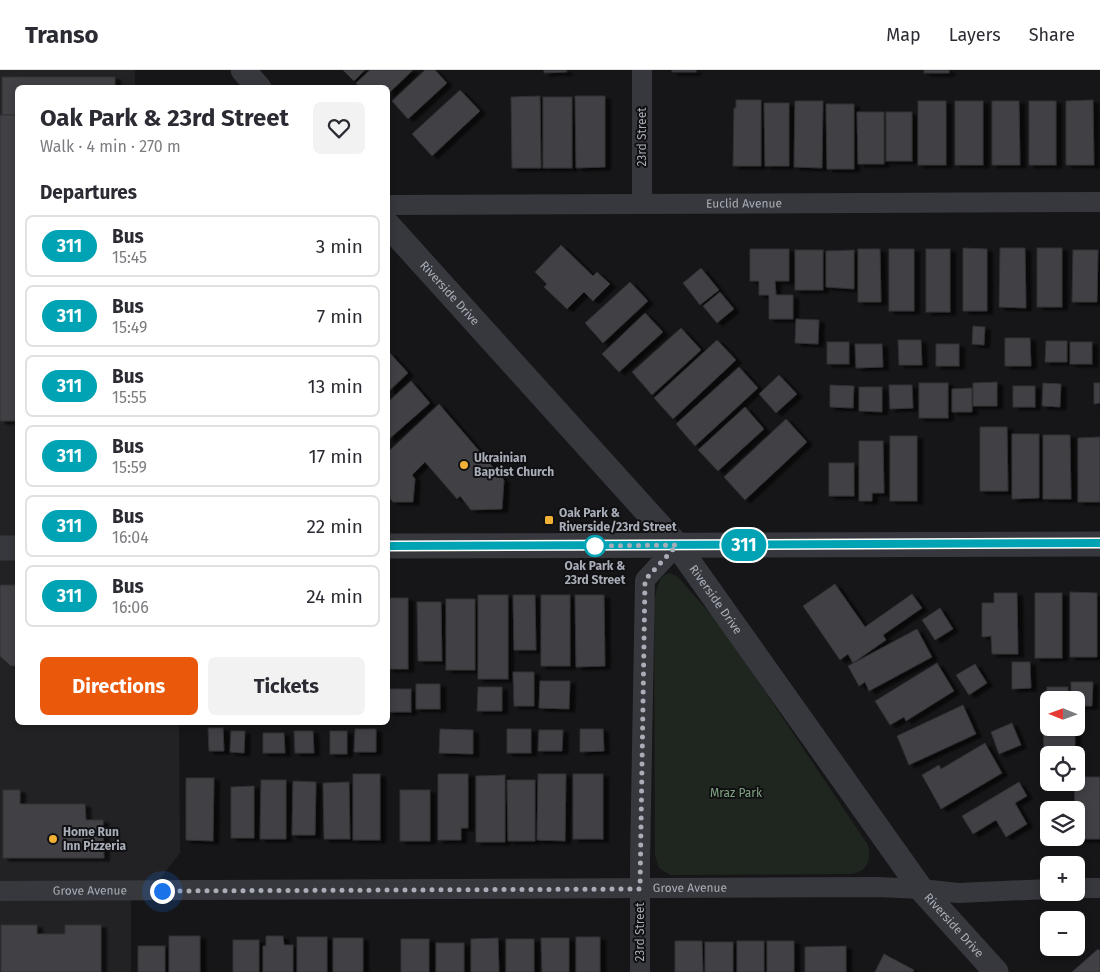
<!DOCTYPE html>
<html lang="en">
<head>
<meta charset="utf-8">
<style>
  :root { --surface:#fff; --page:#f2f2f3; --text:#2b2b33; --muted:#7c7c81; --line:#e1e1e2; --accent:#ea580c }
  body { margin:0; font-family:"Fira Sans",sans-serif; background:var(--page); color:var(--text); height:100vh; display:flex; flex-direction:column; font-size:19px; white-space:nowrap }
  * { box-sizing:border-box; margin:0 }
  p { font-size:16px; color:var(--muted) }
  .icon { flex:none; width:28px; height:28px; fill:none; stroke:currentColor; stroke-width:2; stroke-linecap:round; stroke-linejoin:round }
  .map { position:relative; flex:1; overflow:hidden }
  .side { position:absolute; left:15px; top:15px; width:375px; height:640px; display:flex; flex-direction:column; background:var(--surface); border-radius:8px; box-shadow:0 2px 8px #0003 }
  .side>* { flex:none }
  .badge { padding:0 10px; border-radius:16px; font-size:18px; line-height:32px }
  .needle { width:32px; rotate:271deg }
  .controls { position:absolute; left:1040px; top:621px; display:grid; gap:10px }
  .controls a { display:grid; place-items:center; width:45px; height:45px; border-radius:8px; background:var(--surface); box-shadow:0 2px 8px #0003; font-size:25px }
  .you { position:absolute; width:25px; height:25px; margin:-12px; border:4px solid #fff; border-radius:50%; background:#1a73e8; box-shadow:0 0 0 8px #1a73e833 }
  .map>.badge { position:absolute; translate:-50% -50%; box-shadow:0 0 0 2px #fff }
  h2 { padding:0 25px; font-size:19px; line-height:45px }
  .round { display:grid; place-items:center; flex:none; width:52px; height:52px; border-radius:8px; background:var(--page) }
  .headline { display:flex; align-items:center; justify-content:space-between; height:85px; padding:0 25px }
  h1 { font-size:24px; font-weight:700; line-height:38px }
  .action { display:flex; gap:10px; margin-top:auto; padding:10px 25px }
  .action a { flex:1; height:58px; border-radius:8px; background:var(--accent); color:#fff; font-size:20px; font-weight:700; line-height:58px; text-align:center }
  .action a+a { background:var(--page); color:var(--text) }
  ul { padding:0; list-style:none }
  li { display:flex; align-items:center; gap:15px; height:62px; margin:0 10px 8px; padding:0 15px; border:2px solid var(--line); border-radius:8px }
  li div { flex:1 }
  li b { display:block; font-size:19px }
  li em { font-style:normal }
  li .badge { min-width:55px; font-weight:700; text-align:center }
  header { display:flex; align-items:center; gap:30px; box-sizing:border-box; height:70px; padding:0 25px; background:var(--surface); border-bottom:1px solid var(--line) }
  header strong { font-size:24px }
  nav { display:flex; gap:28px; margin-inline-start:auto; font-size:18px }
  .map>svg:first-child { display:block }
  .built { fill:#222225 }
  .green { fill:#1e261f }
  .building { fill:#404145; stroke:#303034; filter:url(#shadow) }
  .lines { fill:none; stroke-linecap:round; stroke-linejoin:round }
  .minor { stroke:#37383d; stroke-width:20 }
  .tertiary { stroke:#37383d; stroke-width:25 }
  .line-casing { stroke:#fff; stroke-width:11 }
  .line { stroke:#00a3b4; stroke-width:8 }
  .walk { stroke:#a8adb8; stroke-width:5; stroke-dasharray:0 9 }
  .poi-dot { fill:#f2b134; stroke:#111113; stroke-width:2 }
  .stop-dot { fill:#fff; stroke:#00a3b4; stroke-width:2.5 }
  .labels { text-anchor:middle; stroke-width:4; stroke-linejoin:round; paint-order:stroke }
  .street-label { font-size:12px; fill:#a8adb8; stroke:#111113 }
  .poi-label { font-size:12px; font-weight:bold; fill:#a8adb8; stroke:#111113; text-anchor:start }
  .stop-label { font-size:12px; font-weight:bold; fill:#a8adb8; stroke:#111113 }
  .park-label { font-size:12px; fill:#7fa381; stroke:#111113 }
</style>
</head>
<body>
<header>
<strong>Transo</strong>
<nav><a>Map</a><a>Layers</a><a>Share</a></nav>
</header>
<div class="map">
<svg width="1100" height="902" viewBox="0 0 1100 902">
  <defs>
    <filter id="shadow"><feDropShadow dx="5.5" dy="3" stdDeviation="1" flood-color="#0009"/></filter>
  </defs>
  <rect width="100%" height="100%" fill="#161618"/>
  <g class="built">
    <polygon points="0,0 135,0 135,17 18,18 17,474 0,474"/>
    <polygon points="17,482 18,652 179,653 180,783 149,823 131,824 131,902 0,902 0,483"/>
  </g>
  <path class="green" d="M669,503l8,3 44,50 147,219c4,15 -1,28 -18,29l-174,1h-6l-11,-7 -4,-13 -1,-243c1,-12 1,-35 15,-39z"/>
  <g class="building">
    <polygon points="343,0 365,0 354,11"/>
    <polygon points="370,0 413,0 388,24 388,18 360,18 356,13"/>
    <polygon points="425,0 435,0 447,13 408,49 392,31"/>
    <polygon points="544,0 566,0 567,2 544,3"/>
    <rect x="672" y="0" width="24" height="2"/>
    <rect x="924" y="0" width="25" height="3"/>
    <polygon points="2,7 115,7 115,18 18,18 18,45 2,45"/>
    <polygon points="460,20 480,41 432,86 412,64"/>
    <polygon points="540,26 541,98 512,98 511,27"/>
    <polygon points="575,26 605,26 605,97 576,98"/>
    <rect x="543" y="27" width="29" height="71"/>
    <polygon points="736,30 761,30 761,96 733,96 734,38 736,38"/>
    <polygon points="1093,30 1094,95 1066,95 1066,31"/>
    <polygon points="795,31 823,31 822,98 794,97"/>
    <rect x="918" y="31" width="28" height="64"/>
    <rect x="955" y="31" width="28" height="64"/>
    <polygon points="992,31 1019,31 1020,95 992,95"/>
    <rect x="1029" y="31" width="27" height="64"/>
    <polygon points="764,33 789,33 789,96 765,96"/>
    <polygon points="826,34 854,34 854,99 827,99"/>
    <polygon points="857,42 884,42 884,94 858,94"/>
    <rect x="886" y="42" width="26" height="49"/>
    <rect x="0" y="45" width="18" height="306"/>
    <polygon points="561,175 593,206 597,202 610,214 593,231 584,222 567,239 544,217 547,214 535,202"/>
    <polygon points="963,178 987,179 987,241 963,241"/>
    <polygon points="1000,178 1025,178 1026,238 999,237"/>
    <rect x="1037" y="178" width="25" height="59"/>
    <polygon points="750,179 789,179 789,211 775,211 776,225 793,225 793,249 769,249 769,225 759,225 759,211 750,211"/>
    <polygon points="858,179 880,179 881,232 858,232"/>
    <rect x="889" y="179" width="25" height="62"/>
    <rect x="926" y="179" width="24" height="63"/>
    <rect x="795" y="180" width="28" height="40"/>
    <polygon points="854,180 854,219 826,217 826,181"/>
    <polygon points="1073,180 1098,180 1097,232 1072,232"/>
    <polygon points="701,198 719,220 700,235 683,213"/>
    <polygon points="630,212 648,231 603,273 585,253"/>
    <polygon points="720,222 734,239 717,253 703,236"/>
    <polygon points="645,243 663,262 619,302 602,284"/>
    <polygon points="796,249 819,250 818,274 795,273"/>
    <polygon points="973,256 985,257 984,275 972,274"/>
    <polygon points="681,258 701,280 652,325 632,302"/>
    <polygon points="1005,268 1030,268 1031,296 1005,296"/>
    <polygon points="717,270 736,290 673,349 654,328"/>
    <polygon points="898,270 921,270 922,295 899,295"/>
    <polygon points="1046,271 1067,271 1067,292 1045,292"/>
    <rect x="827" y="272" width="22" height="22"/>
    <rect x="1070" y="272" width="22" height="22"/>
    <polygon points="855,274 882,274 883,297 856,298"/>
    <rect x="936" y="274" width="23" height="22"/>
    <polygon points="389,282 408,303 388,322 388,284"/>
    <polygon points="739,297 758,318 695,376 676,354"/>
    <polygon points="779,305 797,324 776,343 759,324"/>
    <polygon points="411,311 430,333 388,370 388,332"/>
    <polygon points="997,312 997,336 973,336 973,313"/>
    <rect x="919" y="313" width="29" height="35"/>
    <polygon points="1043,313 1061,314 1060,337 1042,336"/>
    <polygon points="1094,313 1100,313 1100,333 1094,334"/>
    <polygon points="830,315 854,316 853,338 830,337"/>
    <polygon points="889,315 912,315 913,338 890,339"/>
    <rect x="1013" y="316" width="22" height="21"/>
    <polygon points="859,317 882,317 882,342 859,341"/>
    <polygon points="972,318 972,342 952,342 952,319"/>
    <polygon points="439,334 504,410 502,439 471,440 460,426 457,429 425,392 412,405 415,409 413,432 393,432 388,426 388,382"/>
    <polygon points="745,337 764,359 718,401 698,380"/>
    <polygon points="786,349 807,372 745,430 724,407"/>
    <polygon points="980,357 1007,357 1008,421 980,421"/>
    <polygon points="1012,364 1039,364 1039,428 1012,429"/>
    <polygon points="1043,365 1070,365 1071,429 1043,429"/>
    <rect x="890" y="366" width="27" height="65"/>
    <polygon points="1100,367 1100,432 1078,432 1078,368"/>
    <polygon points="859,371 883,371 884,423 872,423 872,431 859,431"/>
    <rect x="829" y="393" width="25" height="33"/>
    <polygon points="835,514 865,557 912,524 922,538 883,565 886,570 853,593 848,584 840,590 803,536"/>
    <polygon points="0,515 18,515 18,596 11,596 0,586"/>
    <polygon points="1070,522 1097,523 1097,587 1070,587"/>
    <polygon points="994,523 1017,523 1018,584 992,584 991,566 982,567 982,533 994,533"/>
    <rect x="1035" y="523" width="27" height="65"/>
    <rect x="478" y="525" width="30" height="84"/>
    <polygon points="513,525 535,525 536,580 514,580"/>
    <rect x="541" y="525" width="29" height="71"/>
    <polygon points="575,525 604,525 605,596 576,597"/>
    <rect x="388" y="528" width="20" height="71"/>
    <rect x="446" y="529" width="29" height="71"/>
    <polygon points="417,532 441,532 442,591 418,591"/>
    <polygon points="940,538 953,559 935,570 922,550"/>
    <polygon points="917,559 932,587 869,621 865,612 859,616 848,596"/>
    <polygon points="1012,592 1030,592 1031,618 1012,619"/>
    <polygon points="937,593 954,621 906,651 904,647 890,655 875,631"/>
    <polygon points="975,594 987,613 969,625 956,605"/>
    <polygon points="513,602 534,602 534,636 514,636"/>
    <polygon points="540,611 570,611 569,639 539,638"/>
    <polygon points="1071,612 1093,612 1092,636 1076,636 1076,630 1071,630"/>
    <rect x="416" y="614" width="24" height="25"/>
    <polygon points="478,617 502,617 502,641 477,641"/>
    <polygon points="1047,617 1068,617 1068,630 1049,630 1049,638 1046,638"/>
    <rect x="388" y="619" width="23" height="23"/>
    <polygon points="963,635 976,664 909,695 897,666"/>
    <polygon points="1012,653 1021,675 999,684 991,662"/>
    <polygon points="1043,657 1075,658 1075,679 1044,679"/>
    <polygon points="208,658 223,658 224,681 209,681"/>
    <polygon points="355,659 376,659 376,682 354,682"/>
    <polygon points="440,659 473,660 473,684 439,683"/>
    <rect x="507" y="659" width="24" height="24"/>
    <polygon points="580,659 603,659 604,681 580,682"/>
    <polygon points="539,660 563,660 562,681 538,681"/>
    <polygon points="231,661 245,661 244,683 230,682"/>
    <polygon points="294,661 313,661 314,683 295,683"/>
    <rect x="330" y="661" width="17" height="23"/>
    <polygon points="263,663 284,663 285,683 263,683"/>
    <polygon points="985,673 1002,703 941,739 922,705 939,695 941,699"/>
    <rect x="353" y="704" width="27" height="66"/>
    <polygon points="438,704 468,704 468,758 461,758 461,770 438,770"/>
    <polygon points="538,704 566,704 565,771 537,770"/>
    <rect x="573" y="704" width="30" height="65"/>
    <polygon points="505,705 505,772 476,772 476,706"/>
    <polygon points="1076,707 1100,707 1100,769 1074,769 1076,768 1074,712 1076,712"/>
    <polygon points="186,708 214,708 213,771 186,770"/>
    <polygon points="261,710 286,710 286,769 260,769"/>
    <polygon points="507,710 535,710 535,771 508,771"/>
    <polygon points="293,711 316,712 315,765 292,765"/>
    <polygon points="349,712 350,769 324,769 323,713"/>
    <polygon points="1019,712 1027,726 1015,733 1027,754 1006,767 996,750 973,764 962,746"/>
    <polygon points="254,716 254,768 231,768 231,717"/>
    <polygon points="3,720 20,720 20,734 85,734 86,750 103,750 104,788 3,788"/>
    <rect x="400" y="720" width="30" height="51"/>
    <polygon points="1,855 37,855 37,864 65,864 65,855 101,855 101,902 1,902"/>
    <rect x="169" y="866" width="31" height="36"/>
    <polygon points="266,866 283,866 284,875 293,875 293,902 263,902 263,876 266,876"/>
    <rect x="297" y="867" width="30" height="35"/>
    <rect x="576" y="867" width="24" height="35"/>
    <rect x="333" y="868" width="30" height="34"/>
    <polygon points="498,868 499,902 471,902 471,869"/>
    <polygon points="541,868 569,868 569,902 542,902"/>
    <rect x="401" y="869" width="28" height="33"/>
    <rect x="506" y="869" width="28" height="33"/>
    <rect x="233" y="870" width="26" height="32"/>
    <polygon points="675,871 702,871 703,902 675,902"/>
    <rect x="737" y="871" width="27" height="31"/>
    <rect x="767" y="871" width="27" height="31"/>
    <rect x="705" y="872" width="28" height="30"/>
    <rect x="436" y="873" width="28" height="29"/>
    <rect x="138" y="876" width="27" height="26"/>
    <polygon points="846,876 846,902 805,902 805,877"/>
    <polygon points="1098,879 1100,881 1100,902 1072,902"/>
    <polygon points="884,884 914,900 913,902 875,902"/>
  </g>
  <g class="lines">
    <g class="minor">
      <polyline points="642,0 642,134"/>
      <path id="s1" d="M388,135l712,-3"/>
      <polyline points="1076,818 1100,818"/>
      <path id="s2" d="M0,821l877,-4 44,2 37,4 91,-4"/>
      <polyline points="640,902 640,791 645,510 677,475"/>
    </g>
    <g class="tertiary">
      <polyline points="243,0 259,18"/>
      <path id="s3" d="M388,155l289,320 244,344 75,83"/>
      <polyline points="388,476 1100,474"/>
      <polyline points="0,478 18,478"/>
    </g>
  </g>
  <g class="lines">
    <defs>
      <polyline id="line" points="388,476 1100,473"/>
    </defs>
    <use href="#line" class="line-casing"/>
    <use href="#line" class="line"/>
    <polyline class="walk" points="162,821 640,819 645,510 677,475 595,476"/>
  </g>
  <g class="poi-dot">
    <circle cx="464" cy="395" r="5"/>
    <rect x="544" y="445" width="10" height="10" rx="2.5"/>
    <circle cx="53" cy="769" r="5"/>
  </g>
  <circle class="stop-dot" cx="595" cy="476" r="10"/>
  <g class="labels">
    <g class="street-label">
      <text transform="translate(642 67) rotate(-90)" y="4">23rd Street</text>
      <text dy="4" stroke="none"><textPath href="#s1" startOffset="356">Euclid Avenue</textPath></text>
      <text dy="4" stroke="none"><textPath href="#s3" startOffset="92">Riverside Drive</textPath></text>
      <text dy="4" stroke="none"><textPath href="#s3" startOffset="498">Riverside Drive</textPath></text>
      <text dy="4" stroke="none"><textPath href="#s2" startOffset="690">Grove Avenue</textPath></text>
      <text dy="4" stroke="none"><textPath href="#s2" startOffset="90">Grove Avenue</textPath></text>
      <text dy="4" stroke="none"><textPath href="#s3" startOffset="902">Riverside Drive</textPath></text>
      <text transform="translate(640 862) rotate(-90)" y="4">23rd Street</text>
    </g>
    <g class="poi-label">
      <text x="474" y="392">Ukrainian<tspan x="474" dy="14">Baptist Church</tspan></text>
      <text x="559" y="447">Oak Park &amp;<tspan x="559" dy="14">Riverside/23rd Street</tspan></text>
      <text x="63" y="766">Home Run<tspan x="63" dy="14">Inn Pizzeria</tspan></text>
    </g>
    <g class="stop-label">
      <text x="595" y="500">Oak Park &amp;<tspan x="595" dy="14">23rd Street</tspan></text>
    </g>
    <g class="park-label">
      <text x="736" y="727">Mraz Park</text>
    </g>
  </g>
</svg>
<div class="controls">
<a><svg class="needle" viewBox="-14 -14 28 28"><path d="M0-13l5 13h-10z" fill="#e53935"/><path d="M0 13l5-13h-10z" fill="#7c7c81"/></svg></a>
<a><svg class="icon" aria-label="locate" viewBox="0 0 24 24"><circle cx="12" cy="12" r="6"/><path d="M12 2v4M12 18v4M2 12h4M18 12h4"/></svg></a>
<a><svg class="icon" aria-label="layers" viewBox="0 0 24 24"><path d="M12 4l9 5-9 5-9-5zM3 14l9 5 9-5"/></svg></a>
<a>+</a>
<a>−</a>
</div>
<div class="you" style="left:162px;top:821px"></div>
<b class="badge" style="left:744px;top:475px;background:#00a3b4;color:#fff">311</b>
<section class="side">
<div class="headline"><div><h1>Oak Park &amp; 23rd Street</h1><p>Walk · 4 min · 270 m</p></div><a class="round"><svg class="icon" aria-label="heart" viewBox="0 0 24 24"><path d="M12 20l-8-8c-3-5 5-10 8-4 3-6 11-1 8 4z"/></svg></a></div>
<h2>Departures</h2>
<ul>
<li><span class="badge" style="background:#00a3b4;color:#fff">311</span><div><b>Bus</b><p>15:45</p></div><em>3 min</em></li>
<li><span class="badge" style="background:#00a3b4;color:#fff">311</span><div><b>Bus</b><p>15:49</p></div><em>7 min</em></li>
<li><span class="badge" style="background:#00a3b4;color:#fff">311</span><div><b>Bus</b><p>15:55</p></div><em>13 min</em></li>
<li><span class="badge" style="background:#00a3b4;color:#fff">311</span><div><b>Bus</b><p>15:59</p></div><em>17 min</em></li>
<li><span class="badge" style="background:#00a3b4;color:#fff">311</span><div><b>Bus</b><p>16:04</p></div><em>22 min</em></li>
<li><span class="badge" style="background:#00a3b4;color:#fff">311</span><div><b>Bus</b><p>16:06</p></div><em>24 min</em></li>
</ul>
<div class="action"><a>Directions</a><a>Tickets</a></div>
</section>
</div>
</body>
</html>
